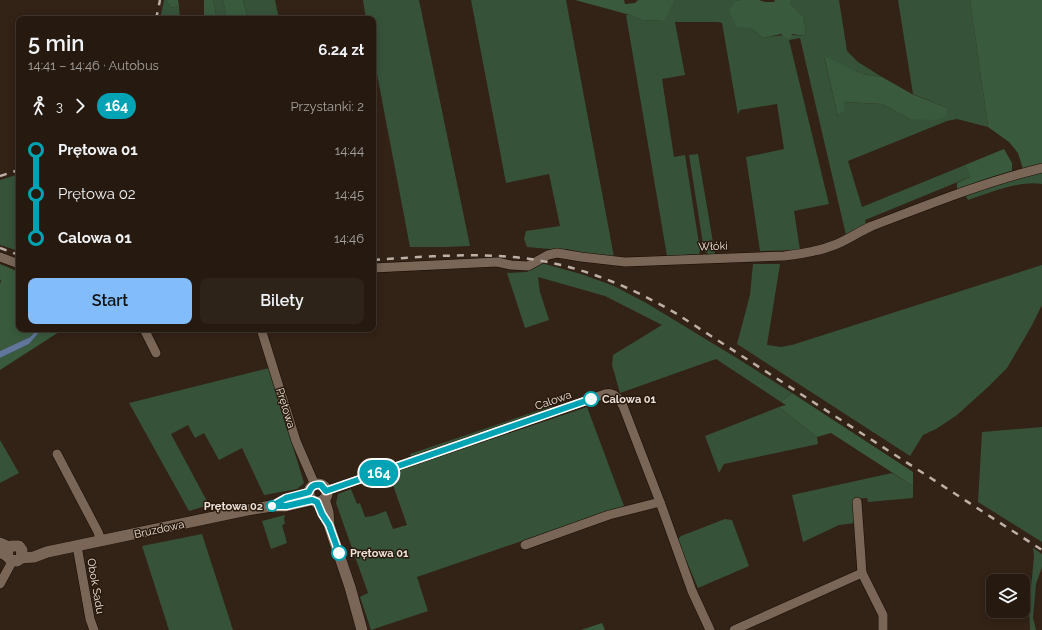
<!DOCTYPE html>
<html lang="pl">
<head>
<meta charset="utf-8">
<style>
  :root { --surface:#261a10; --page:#2e2319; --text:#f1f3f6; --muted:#a4a19f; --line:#423830; --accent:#82bcfa }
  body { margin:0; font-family:Raleway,sans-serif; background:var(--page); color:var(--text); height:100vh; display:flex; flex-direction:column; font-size:15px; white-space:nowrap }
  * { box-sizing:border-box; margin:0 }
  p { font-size:13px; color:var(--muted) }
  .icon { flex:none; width:22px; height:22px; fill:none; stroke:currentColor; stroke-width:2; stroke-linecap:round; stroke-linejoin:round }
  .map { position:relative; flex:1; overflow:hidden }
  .details { position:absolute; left:16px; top:16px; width:360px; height:316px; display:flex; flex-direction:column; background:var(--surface); border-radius:8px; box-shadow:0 2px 10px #0003,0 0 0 1px var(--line) }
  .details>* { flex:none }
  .badge { padding:0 8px; border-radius:13px; font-size:14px; line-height:26px }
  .fabs { position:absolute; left:986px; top:574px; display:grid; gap:8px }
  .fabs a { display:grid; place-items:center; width:44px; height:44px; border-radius:8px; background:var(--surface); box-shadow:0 2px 10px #0003,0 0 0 1px var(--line); font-size:20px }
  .map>.badge { position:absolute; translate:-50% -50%; box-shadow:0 0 0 2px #fff }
  .legs { display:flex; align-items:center; gap:6px; height:44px; padding:0 12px; font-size:13px }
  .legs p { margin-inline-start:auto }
  .headline { display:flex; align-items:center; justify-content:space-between; height:68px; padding:0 12px }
  h1 { font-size:22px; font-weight:600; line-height:30px }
  .action { display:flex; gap:8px; margin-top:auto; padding:8px 12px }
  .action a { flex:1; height:46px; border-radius:8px; background:var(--accent); color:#111; font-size:16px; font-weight:600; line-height:46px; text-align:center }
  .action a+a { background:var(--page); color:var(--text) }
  ul { padding:0 12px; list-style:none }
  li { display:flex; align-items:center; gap:14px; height:44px; font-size:15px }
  li i { display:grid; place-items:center; width:6px; height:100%; margin:0 5px; background:currentColor }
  li i::after { content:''; width:10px; height:10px; margin:-5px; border:3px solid; border-radius:50%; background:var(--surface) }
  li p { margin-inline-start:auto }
  li:first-child i { background:linear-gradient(#0000 50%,currentColor 0) }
  li:last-child i { background:linear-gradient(currentColor 50%,#0000 0) }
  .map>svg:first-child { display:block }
  .green { fill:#36533a }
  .forest { fill:#395a3d }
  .water { fill:#60779b }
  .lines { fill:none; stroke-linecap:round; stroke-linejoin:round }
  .minor-casing { stroke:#1a0b02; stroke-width:10 }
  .tertiary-casing { stroke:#1a0b02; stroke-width:12 }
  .minor { stroke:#796657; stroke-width:9 }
  .tertiary { stroke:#796657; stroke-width:11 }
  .rail { stroke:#bdb0a7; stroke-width:2.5; stroke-dasharray:7 7; stroke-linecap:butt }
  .line-1-casing { stroke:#fff; stroke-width:9 }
  .line-1 { stroke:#00a3b4; stroke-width:6 }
  .stop-1-dot { fill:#fff; stroke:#00a3b4; stroke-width:2 }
  .labels { text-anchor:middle; stroke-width:3; stroke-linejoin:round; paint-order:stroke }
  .street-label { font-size:11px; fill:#eee3da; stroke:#28190c }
  .stop-label { font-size:11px; font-weight:bold; fill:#eee3da; stroke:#28190c; text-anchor:start }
</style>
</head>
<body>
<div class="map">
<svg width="1042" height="630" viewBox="0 0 1042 630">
  <rect width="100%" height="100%" fill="#332216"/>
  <g class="green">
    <polygon points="164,0 166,0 171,8 179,6 180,19 160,19"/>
    <polygon points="213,0 223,0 227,19 217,19"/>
    <polygon points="243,0 275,0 279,19 255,19 247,16"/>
    <polygon points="363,0 419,0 470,246 445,247 410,247 373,53 373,19 366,19"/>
    <polygon points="471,0 566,0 614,257 604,255 588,254 567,249 550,249 527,247 524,239 526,231 560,226 549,174 506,183"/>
    <path d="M675,0h65l-4,1 15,27 12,10c15,-3 28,-4 43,-2l-2,-19 -14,-14v-3h49l8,51 11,11 24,15 -20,-3 -38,-17 14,59 6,-5 -1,-9 39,2 28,15 37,-11 -34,-14 -15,-94h72l18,127 -31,-8 -10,2 -99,40 14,46 103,-42 5,12 -105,43 1,5 -20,10 -46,-197 -11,2 40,164 -35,7 6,39 -40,1 -14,-94 38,-8 -7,-45 -37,6 -2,5 -16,-92 -4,-1h-43l10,53 -23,4 12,78 11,-2 15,95 -1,4 -32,2 -41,-241h4l12,5 21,1z"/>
    <polygon points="698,154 715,254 708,254 704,250 689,155"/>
    <path d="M1042,171v13c-22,-4 -53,9 -74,16l-3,-5z"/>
    <polygon points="19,174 19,251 0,245 0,180"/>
    <polygon points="541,263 581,274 614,286 648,304 740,360 792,393 781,402 716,359 620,393 612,365 613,355 662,325 605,296 538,277 540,292 549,320 525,328 507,273 527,272"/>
    <polygon points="753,264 780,264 767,345 781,347 792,345 1042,265 1042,305 1031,327 1007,368 988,387 957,415 936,429 923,435 910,456 737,344 750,295"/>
    <polygon points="269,368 304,483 297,489 264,495 242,448 219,460 204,433 195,438 188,425 171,434 209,505 189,511 129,403"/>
    <polygon points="552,406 554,409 411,458 410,454"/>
    <polygon points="587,407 624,506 417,577 428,611 371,630 360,597 368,593 336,503 338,494 351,489 357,504 360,503 365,517 373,516 386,511 393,529 407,525 389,474"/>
    <polygon points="779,407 817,437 818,444 724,464 719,473 705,436"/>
    <polygon points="1042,427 1042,542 978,502 982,432"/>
    <polygon points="0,440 19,473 0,483"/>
    <polygon points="892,473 913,486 913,498 868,502 867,498 853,499 855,523 839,525 803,542 792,495"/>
    <polygon points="285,515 284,519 285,524 282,525 287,543 271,549 262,521"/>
    <polygon points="725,519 732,520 749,566 698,588 678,542 678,539 681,536"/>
    <polygon points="202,534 233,630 169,630 142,546"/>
    <polygon points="1033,548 1042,554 1042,567 1036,584 1033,618 1036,630 1030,630 1029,608 1034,557"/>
  </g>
  <g class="forest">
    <polygon points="166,0 178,0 179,6 171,8"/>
    <polygon points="204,0 213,0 217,19 204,19"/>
    <polygon points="223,0 243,0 247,16 255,19 227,19"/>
    <polygon points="575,0 624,0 625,4 635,3 638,0 675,0 664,21 642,20 630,15"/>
    <polygon points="740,0 759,0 765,2 774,2 775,0 790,0 790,3 804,17 806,36 792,34 789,40 781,34 763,38 751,28 736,26 729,10 736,1"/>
    <polygon points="970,0 1042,0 1042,164 1023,169 1018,153 1009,142 988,127"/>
    <polygon points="824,56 862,74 882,77 912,94 947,108 947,116 936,120 910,119 882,104 844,102 844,111 838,116"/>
    <polygon points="1004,149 1012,163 1012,171 957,191 957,183 970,177 965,165"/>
    <polygon points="0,264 19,272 19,329 38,329 30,337 0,351 0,284 1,281 0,279"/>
    <polygon points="42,329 57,329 59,332 0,370 0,358 29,344"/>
    <polygon points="792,393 913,472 913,486 831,433 817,437 779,407 786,405 781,402"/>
    <polygon points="602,623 605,630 581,630"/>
  </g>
  <polygon class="water" points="38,329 42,329 29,344 0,358 0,351 30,337"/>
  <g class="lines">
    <defs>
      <g id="minor">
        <polyline points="0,257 19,264"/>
        <path d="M373,268l124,-6 14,3 17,1 20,-11 9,-2 24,4 44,5 159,-6c18,-2 36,-5 53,-12 12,-5 23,-13 35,-18 56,-21 112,-44 170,-58"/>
        <polyline points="144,329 156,353"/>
        <polyline points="261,329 296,441 315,485"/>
        <polyline points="57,454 98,532 101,541"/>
        <path d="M326,491l279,-97c9,-2 14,4 18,12l37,96 32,89 18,39"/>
        <polyline points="857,502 862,573 883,615 883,630"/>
        <polyline points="525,545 609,515 660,502"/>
        <polyline points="77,546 90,619 94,630"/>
        <polyline points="0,584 13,560"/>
        <polyline points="734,630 862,573"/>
      </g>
      <g id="tertiary">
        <circle cx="318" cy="493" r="9"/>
        <polyline points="324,499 328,512 329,525 350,587 362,630"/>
        <polyline points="0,543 9,547"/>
        <polyline points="0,552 7,556 11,560 17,561 21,558 22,550 19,546 11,546 8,550 7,556"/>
        <polyline points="21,558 34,557 47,552 247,510 272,506 286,506 312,500"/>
      </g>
    </defs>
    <use href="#minor" class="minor-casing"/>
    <use href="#tertiary" class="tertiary-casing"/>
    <use href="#minor" class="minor"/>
    <use href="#tertiary" class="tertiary"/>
    <g class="rail">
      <polyline points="156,19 160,0"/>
      <polyline points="0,176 19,170"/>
      <polyline points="0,248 19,255"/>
      <path d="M373,260c46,-3 93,-7 139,-3 60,5 114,27 165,57l365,236"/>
    </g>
  </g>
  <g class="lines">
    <defs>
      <path id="line-1" d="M339,553l-10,-28 -7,-11 -5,-12 -5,-2 -26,6h-14l14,-8 23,-6c2,-6 6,-8 12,-7l5,6 265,-92"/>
    </defs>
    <use href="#line-1" class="line-1-casing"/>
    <use href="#line-1" class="line-1"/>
  </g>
  <g class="stop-1-dot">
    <circle cx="591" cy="399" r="7"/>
    <circle cx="272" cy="506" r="5"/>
    <circle cx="339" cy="553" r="7"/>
  </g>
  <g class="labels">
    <g class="street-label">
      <text transform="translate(713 246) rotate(-2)" y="4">Włóki</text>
      <text transform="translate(553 400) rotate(-19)" y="4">Calowa</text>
      <text transform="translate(286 408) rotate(73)" y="4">Prętowa</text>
      <text transform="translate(159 529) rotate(-12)" y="4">Bruzdowa</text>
      <text transform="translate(96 586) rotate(80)" y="4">Obok Sadu</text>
    </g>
    <g class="stop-label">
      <text x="602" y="403">Calowa 01</text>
      <text x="263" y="510" text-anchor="end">Prętowa 02</text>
      <text x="350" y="557">Prętowa 01</text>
    </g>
  </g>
</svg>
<div class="fabs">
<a><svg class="icon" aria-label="layers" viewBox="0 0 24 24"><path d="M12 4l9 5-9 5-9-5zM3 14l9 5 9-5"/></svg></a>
</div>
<b class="badge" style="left:379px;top:473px;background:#00a3b4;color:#fff">164</b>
<section class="details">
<div class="headline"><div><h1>5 min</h1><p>14:41 – 14:46 · Autobus</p></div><b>6.24 zł</b></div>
<div class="legs"><svg class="icon" aria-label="walk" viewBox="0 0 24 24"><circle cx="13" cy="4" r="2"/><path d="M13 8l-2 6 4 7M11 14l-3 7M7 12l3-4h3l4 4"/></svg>3<svg class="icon" aria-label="forward" viewBox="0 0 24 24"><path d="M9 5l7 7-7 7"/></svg><b class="badge" style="background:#00a3b4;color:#fff">164</b><p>Przystanki: 2</p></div>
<ul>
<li><i style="color:#00a3b4"></i><b>Prętowa 01</b><p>14:44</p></li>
<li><i style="color:#00a3b4"></i><span>Prętowa 02</span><p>14:45</p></li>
<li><i style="color:#00a3b4"></i><b>Calowa 01</b><p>14:46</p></li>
</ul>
<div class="action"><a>Start</a><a>Bilety</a></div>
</section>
</div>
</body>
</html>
